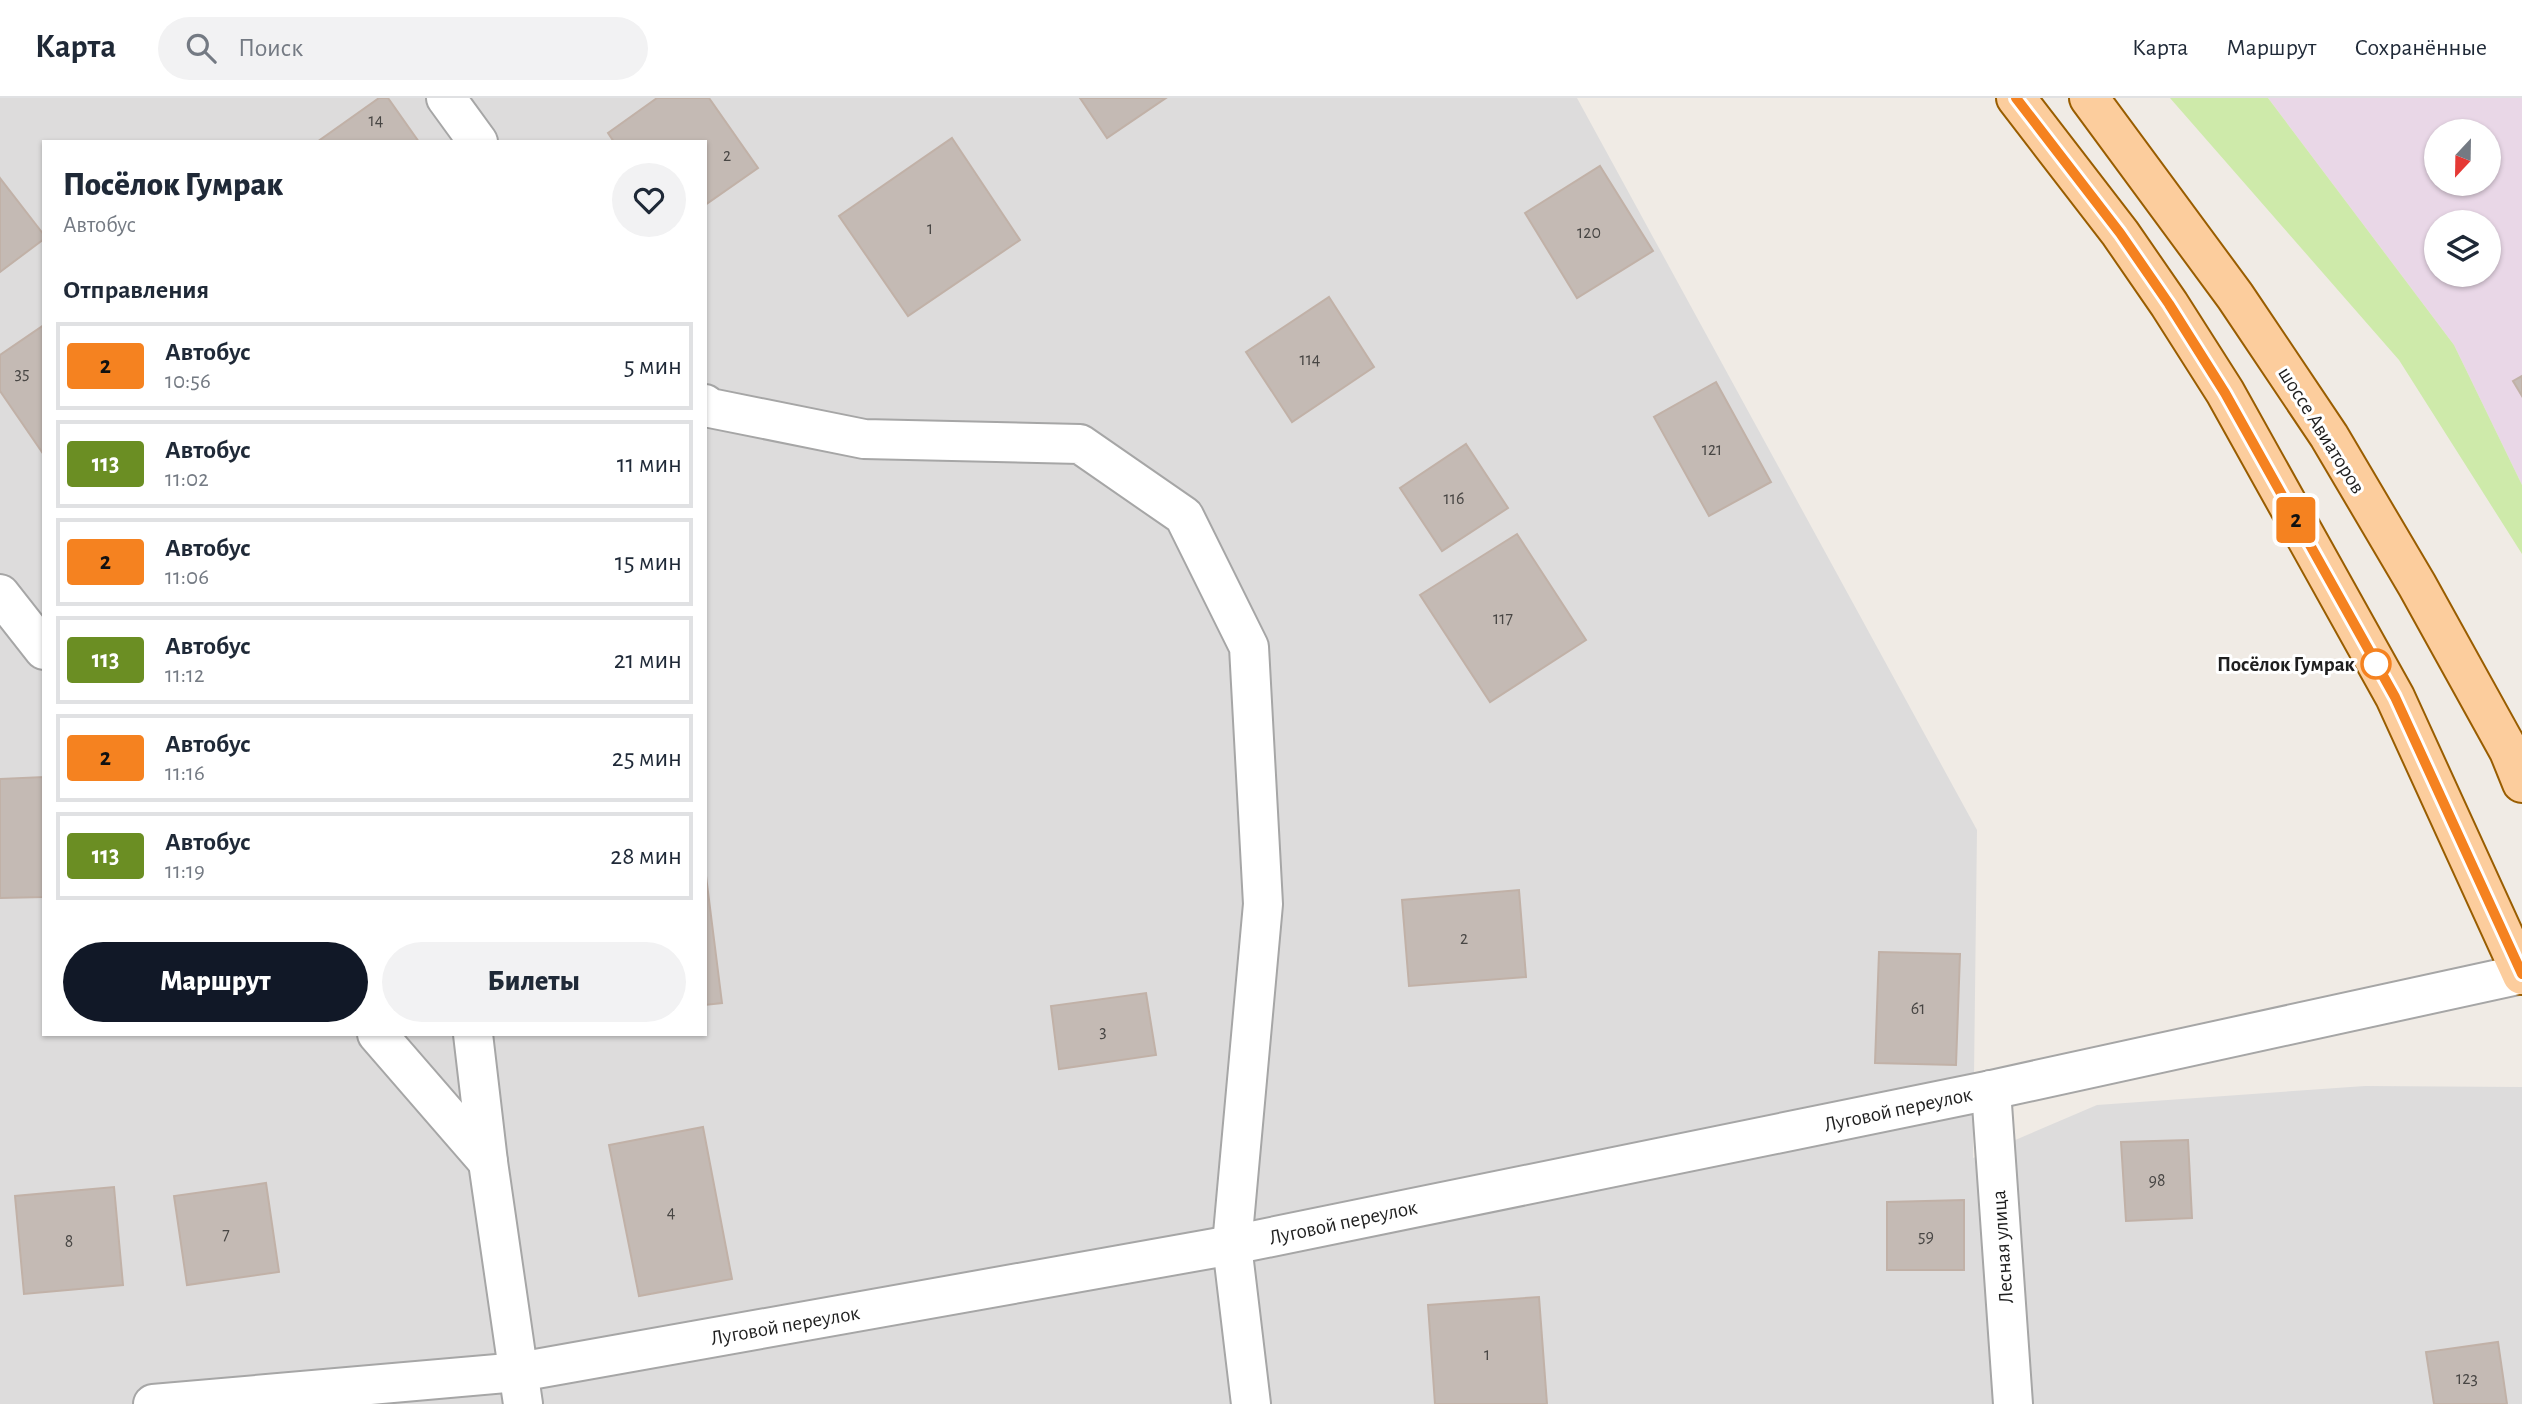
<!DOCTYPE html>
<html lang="ru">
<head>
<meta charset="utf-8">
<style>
  :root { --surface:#fff; --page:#f2f2f3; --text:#1f2937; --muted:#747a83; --line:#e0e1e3; --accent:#111827 }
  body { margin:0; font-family:"Alegreya Sans",sans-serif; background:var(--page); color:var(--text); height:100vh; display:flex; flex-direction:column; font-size:26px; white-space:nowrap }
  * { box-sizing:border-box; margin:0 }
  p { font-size:23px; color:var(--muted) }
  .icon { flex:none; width:38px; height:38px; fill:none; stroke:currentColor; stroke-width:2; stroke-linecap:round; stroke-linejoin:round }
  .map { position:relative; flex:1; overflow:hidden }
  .side { position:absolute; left:42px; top:42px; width:665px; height:896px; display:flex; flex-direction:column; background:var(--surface); border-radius:0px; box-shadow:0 2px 5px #0004 }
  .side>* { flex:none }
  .badge { padding:0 14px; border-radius:5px; font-size:24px; line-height:46px }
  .needle { width:46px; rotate:202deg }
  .controls { position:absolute; left:2424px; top:21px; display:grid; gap:14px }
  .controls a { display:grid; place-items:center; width:77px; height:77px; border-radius:50%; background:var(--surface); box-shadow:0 2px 5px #0004; font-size:35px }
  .map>.badge { position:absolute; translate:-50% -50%; box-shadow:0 0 0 4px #fff }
  h2 { padding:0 21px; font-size:26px; line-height:63px }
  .round { display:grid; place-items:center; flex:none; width:74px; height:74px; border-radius:37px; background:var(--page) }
  .overview { display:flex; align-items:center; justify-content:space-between; height:119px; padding:0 21px }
  h1 { font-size:33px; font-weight:800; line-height:52px }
  .primary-button { display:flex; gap:14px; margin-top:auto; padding:14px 21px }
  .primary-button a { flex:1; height:80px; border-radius:42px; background:var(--accent); color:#fff; font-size:28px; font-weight:800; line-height:80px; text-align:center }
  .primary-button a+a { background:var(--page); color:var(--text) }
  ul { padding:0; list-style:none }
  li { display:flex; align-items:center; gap:21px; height:88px; margin:0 14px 10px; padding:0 7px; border:4px solid var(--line); border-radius:0px }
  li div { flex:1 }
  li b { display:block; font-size:26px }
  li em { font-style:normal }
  li .badge { min-width:77px; font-weight:700; text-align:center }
  header { display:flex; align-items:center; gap:42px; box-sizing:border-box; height:98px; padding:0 35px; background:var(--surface); border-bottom:2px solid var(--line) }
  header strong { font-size:33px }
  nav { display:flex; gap:38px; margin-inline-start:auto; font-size:24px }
  .search { width:490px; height:63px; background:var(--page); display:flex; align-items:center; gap:18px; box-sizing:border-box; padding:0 24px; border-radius:38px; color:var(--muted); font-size:26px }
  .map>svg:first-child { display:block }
  .residential { fill:#dddcdc; fill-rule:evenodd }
  .industrial { fill:#e9d7e7; fill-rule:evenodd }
  .grass { fill:#ceeaaa }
  .building { fill:#c4bab4; stroke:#c1b1a7; stroke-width:2 }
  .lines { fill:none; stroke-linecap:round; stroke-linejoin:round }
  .minor-casing { stroke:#a6a6a6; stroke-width:42 }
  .primary-casing { stroke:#995d00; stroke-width:42 }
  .minor { stroke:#fff; stroke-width:38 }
  .primary { stroke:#fccd9d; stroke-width:38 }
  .line-casing { stroke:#fff; stroke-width:16 }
  .line { stroke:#f58220; stroke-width:10 }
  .stop-dot { fill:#fff; stroke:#f58220; stroke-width:3.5 }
  .labels { text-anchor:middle; stroke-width:6; stroke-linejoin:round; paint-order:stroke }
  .number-label { font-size:18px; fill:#484644 }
  .street-label { font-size:21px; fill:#1f1f1f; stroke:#fff }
  .stop-label { font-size:21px; font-weight:bold; fill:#1f1f1f; stroke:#fff; text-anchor:end }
</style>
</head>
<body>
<header>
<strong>Карта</strong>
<div class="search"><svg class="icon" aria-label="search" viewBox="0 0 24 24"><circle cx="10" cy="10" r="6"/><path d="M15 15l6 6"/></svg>Поиск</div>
<nav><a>Карта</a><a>Маршрут</a><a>Сохранённые</a></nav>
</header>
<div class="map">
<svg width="2522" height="1306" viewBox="0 0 2522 1306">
  <rect width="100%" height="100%" fill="#f0ebe5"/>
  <path class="residential" d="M0,0h1577l400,732 -4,328 124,-53 268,-19 157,1v317h-2522zM44,44h661v892h-661z"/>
  <path class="industrial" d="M2268,0h254v387l-68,-140zM2436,33h52v53h-52zM2436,124h52v53h-52z"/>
  <polygon class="grass" points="2170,0 2268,0 2454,247 2522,387 2522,456 2399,262"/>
  <g class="building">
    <polygon points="379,0 388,0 419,44 317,44"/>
    <polygon points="657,0 709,0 758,70 705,107 705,44 614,44 608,35"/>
    <polygon points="1080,0 1166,0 1107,40"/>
    <polygon points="952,40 1020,142 908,218 839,118"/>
    <polygon points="1600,68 1653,153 1577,200 1525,115"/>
    <polygon points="0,80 44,137 44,141 0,174"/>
    <polygon points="1329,199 1374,269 1292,324 1246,254"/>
    <polygon points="44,227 44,357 0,293 0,257"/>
    <polygon points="2522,278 2522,298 2513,283"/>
    <polygon points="1716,284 1771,384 1709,418 1654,319"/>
    <polygon points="1466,346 1508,410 1442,453 1400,390"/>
    <polygon points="1517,436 1586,542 1490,604 1420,497"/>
    <polygon points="44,679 44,799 0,800 0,681"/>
    <polygon points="705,770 722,905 705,907"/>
    <polygon points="1519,792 1526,879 1409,888 1402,802"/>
    <polygon points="1879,854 1960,856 1956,967 1875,965"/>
    <polygon points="1146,895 1156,957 1059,971 1051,908"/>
    <polygon points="703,1029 732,1181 639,1198 609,1047"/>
    <polygon points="2188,1042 2192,1120 2126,1123 2121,1044"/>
    <polygon points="266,1085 279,1174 187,1187 174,1098"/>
    <polygon points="114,1089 123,1187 24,1196 15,1098"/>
    <polygon points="1964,1102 1964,1172 1887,1172 1887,1104"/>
    <polygon points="1539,1199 1547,1306 1435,1306 1428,1207"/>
    <polygon points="2498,1244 2507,1306 2434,1306 2426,1254"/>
  </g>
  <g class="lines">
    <defs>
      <g id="minor">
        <polyline points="446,0 478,44"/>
        <polyline points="705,306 710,310 864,341 1080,346 1184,418 1249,549 1263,806 1232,1147 1251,1306"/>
        <polyline points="0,496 44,552"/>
        <polyline points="377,936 488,1064"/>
        <polyline points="473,936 488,1064 523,1306"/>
        <polyline points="1991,992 2013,1306"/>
        <polyline points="153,1306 519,1274 1232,1147 1991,992 2522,876"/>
      </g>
      <g id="primary">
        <polyline points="2016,0 2120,135 2169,206 2225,294 2395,599 2522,877"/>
        <polyline points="2089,0 2235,198 2329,338 2417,487 2509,653 2522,685"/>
      </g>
    </defs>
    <use href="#minor" class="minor-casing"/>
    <use href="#primary" class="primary-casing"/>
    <use href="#minor" class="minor"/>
    <use href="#primary" class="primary"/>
  </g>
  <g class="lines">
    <defs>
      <polyline id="line" points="2016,0 2120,135 2169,206 2225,295 2395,599 2522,876"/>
    </defs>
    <use href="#line" class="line-casing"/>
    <use href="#line" class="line"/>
  </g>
  <circle class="stop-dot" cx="2376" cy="566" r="14"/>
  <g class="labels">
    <g class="number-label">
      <text x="376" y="28">14</text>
      <text x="727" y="63">2</text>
      <text x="930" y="136">1</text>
      <text x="1589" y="140">120</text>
      <text x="1310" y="267">114</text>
      <text x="22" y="281">35</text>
      <text x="1712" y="357">121</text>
      <text x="1454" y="406">116</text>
      <text x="1503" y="526">117</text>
      <text x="1464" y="846">2</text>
      <text x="1918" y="916">61</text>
      <text x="1103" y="939">3</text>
      <text x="2157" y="1088">98</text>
      <text x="671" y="1120">4</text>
      <text x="226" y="1142">7</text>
      <text x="1926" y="1144">59</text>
      <text x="69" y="1149">8</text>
      <text x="1487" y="1262">1</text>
      <text x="2467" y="1286">123</text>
    </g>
    <g class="street-label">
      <text transform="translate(2322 332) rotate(58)" y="7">шоссе Авиаторов</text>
      <text transform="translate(1898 1011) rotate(-12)" y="7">Луговой переулок</text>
      <text transform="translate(1343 1124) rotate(-12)" y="7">Луговой переулок</text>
      <text transform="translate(2002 1149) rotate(-94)" y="7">Лесная улица</text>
      <text transform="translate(785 1227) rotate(-10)" y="7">Луговой переулок</text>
    </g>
    <g class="stop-label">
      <text x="2355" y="573">Посёлок Гумрак</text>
    </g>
  </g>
</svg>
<div class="controls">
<a><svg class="needle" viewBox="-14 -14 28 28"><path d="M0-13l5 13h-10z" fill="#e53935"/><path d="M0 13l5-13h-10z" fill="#747a83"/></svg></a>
<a><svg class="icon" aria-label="layers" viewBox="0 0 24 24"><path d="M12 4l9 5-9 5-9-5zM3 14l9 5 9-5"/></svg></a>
</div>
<b class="badge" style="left:2296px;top:422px;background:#f58220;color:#111">2</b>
<section class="side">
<div class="overview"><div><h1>Посёлок Гумрак</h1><p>Автобус</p></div><a class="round"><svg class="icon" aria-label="heart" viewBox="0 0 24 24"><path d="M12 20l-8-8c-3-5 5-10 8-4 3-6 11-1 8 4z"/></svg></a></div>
<h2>Отправления</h2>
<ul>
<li><span class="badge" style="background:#f58220;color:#111">2</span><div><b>Автобус</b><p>10:56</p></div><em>5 мин</em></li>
<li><span class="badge" style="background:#6b8e23;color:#fff">113</span><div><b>Автобус</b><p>11:02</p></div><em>11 мин</em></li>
<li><span class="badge" style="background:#f58220;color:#111">2</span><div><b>Автобус</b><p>11:06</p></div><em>15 мин</em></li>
<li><span class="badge" style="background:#6b8e23;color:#fff">113</span><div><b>Автобус</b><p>11:12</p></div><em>21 мин</em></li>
<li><span class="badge" style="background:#f58220;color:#111">2</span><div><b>Автобус</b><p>11:16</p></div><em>25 мин</em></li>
<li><span class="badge" style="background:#6b8e23;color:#fff">113</span><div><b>Автобус</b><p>11:19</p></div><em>28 мин</em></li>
</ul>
<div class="primary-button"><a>Маршрут</a><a>Билеты</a></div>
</section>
</div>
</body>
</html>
